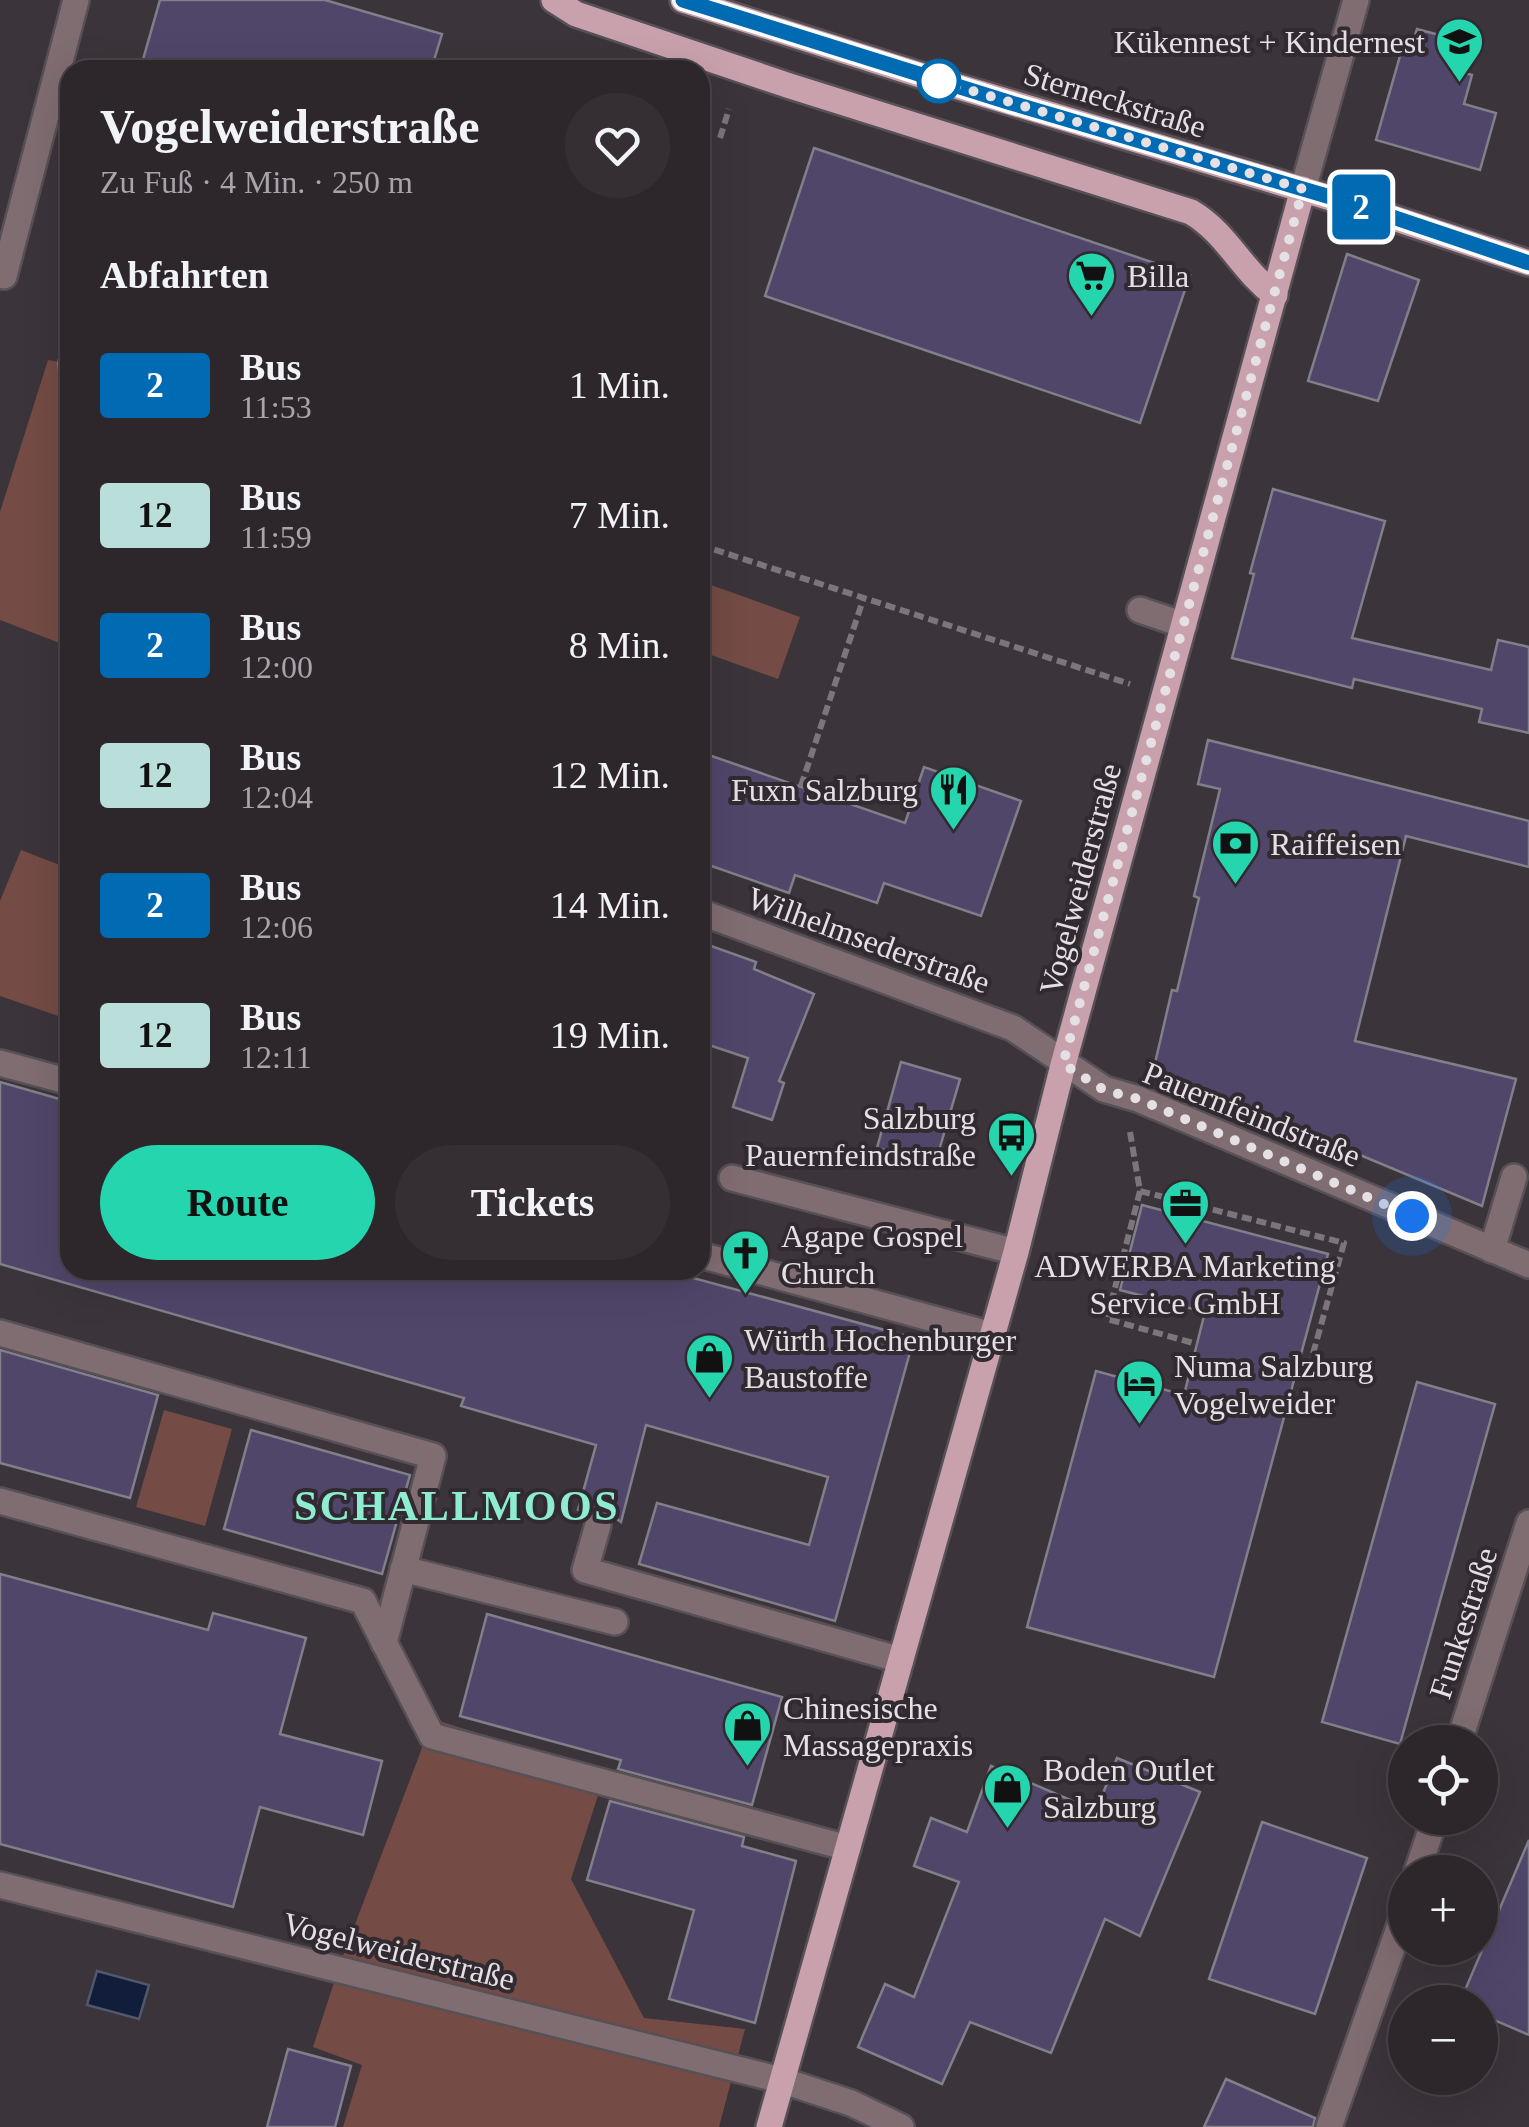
<!DOCTYPE html>
<html lang="de">
<head>
<meta charset="utf-8">
<style>
  :root { --surface:#2d272c; --page:#352f34; --text:#f1f3f6; --muted:#a7a5a9; --line:#484448; --accent:#25d5ae }
  body { margin:0; font-family:Georgia,serif; background:var(--page); color:var(--text); height:100vh; display:flex; flex-direction:column; font-size:38px; white-space:nowrap }
  * { box-sizing:border-box; margin:0 }
  p { font-size:32px; color:var(--muted) }
  .icon { flex:none; width:55px; height:55px; fill:none; stroke:currentColor; stroke-width:2; stroke-linecap:round; stroke-linejoin:round }
  .map { position:relative; flex:1; overflow:hidden }
  .drawer { position:absolute; left:60px; top:60px; width:650px; height:1220px; display:flex; flex-direction:column; background:var(--surface); border-radius:30px; box-shadow:0 10px 40px #0002,0 0 0 2px var(--line) }
  .drawer>* { flex:none }
  .badge { padding:0 20px; border-radius:8px; font-size:35px; line-height:65px }
  .fabs { position:absolute; left:1388px; top:1725px; display:grid; gap:20px }
  .fabs a { display:grid; place-items:center; width:110px; height:110px; border-radius:50%; background:var(--surface); box-shadow:0 10px 40px #0002,0 0 0 2px var(--line); font-size:50px }
  .you { position:absolute; width:50px; height:50px; margin:-25px; border:8px solid #fff; border-radius:50%; background:#1a73e8; box-shadow:0 0 0 15px #1a73e833 }
  .map>.badge { position:absolute; translate:-50% -50%; box-shadow:0 0 0 5px #fff }
  h2 { padding:0 40px; font-size:38px; line-height:90px }
  .round { display:grid; place-items:center; flex:none; width:105px; height:105px; border-radius:52px; background:var(--page) }
  .head { display:flex; align-items:center; justify-content:space-between; height:170px; padding:0 40px }
  h1 { font-size:48px; font-weight:700; line-height:75px }
  .button { display:flex; gap:20px; margin-top:auto; padding:20px 40px }
  .button a { flex:1; height:115px; border-radius:60px; background:var(--accent); color:#111; font-size:40px; font-weight:700; line-height:115px; text-align:center }
  .button a+a { background:var(--page); color:var(--text) }
  ul { padding:0; list-style:none }
  li { display:flex; align-items:center; gap:30px; height:130px; padding:0 40px }
  li div { flex:1 }
  li b { display:block; font-size:38px }
  li em { font-style:normal }
  li .badge { min-width:110px; font-weight:700; text-align:center }
  .map>svg:first-child { display:block }
  .green { fill:#744b45 }
  .water { fill:#111d3a; stroke:#51586d; stroke-width:2.5 }
  .building { fill:#50466a; stroke:#817f8a; stroke-width:2.5 }
  .lines { fill:none; stroke-linecap:round; stroke-linejoin:round }
  .minor-casing { stroke:#575056; stroke-width:30 }
  .major-casing { stroke:#575056; stroke-width:30 }
  .path { stroke:#7c757b; stroke-width:6; stroke-dasharray:10 5; stroke-linecap:butt }
  .minor { stroke:#806d72; stroke-width:25 }
  .major { stroke:#c9a1ad; stroke-width:25 }
  .line-casing { stroke:#fff; stroke-width:22 }
  .line { stroke:#006ab3; stroke-width:15 }
  .walk { stroke:#e5e0e4; stroke-width:10; stroke-dasharray:0 18 }
  .stop-dot { fill:#fff; stroke:#006ab3; stroke-width:5 }
  .labels { text-anchor:middle; stroke-width:8; stroke-linejoin:round; paint-order:stroke }
  .poi-label { font-size:32px; fill:#e5e0e4; stroke:#322a31; text-anchor:start }
  .street-label { font-size:32px; fill:#e5e0e4; stroke:#322a31 }
  .district-label { font-size:42px; font-weight:bold; letter-spacing:2.5px; fill:#8eedd1; stroke:#322a31 }
</style>
</head>
<body>
<div class="map">
<svg width="1529" height="2127" viewBox="0 0 1529 2127">
  <rect width="100%" height="100%" fill="#3c343b"/>
  <g class="green">
    <polygon points="48,360 70,364 70,647 0,620 0,512"/>
    <polygon points="700,581 800,617 778,679 700,651"/>
    <polygon points="21,850 70,869 70,1020 0,996 0,901"/>
    <polygon points="164,1410 232,1429 205,1526 136,1507"/>
    <polygon points="433,1719 605,1774 571,1879 644,2018 745,2029 719,2127 343,2127 362,2065 313,2047 340,1964"/>
  </g>
  <polygon class="water" points="97,1971 149,1985 139,2019 87,2005"/>
  <g class="building">
    <polygon points="160,0 325,0 442,34 431,70 140,70"/>
    <polygon points="1417,29 1472,44 1464,73 1472,75 1464,104 1496,113 1480,170 1376,140 1402,49 1410,51"/>
    <polygon points="814,148 1190,275 1140,423 765,296"/>
    <polygon points="1347,254 1419,280 1378,401 1308,381"/>
    <polygon points="1273,489 1385,521 1352,638 1491,670 1498,640 1529,647 1529,733 1479,722 1482,709 1354,679 1352,688 1232,658 1254,574 1250,573"/>
    <polygon points="1208,740 1529,821 1529,867 1406,836 1355,1041 1516,1079 1482,1206 1329,1142 1326,1151 1152,1076 1172,990 1177,991 1199,898 1194,896 1220,789 1198,784"/>
    <polygon points="700,752 905,823 924,767 1021,801 981,916 884,883 877,903 795,875 789,893 700,862"/>
    <polygon points="700,942 756,962 754,969 814,994 779,1081 784,1083 772,1120 733,1107 748,1058 700,1042"/>
    <polygon points="901,1062 960,1079 935,1164 877,1148"/>
    <polygon points="0,1082 70,1102 70,1270 664,1270 914,1338 835,1621 639,1564 657,1503 809,1545 828,1477 646,1425 621,1522 602,1509 588,1513 578,1510 596,1445 461,1406 464,1398 0,1264"/>
    <polygon points="1142,1205 1328,1254 1214,1677 1027,1627 1096,1371 1184,1395 1205,1312 1120,1290"/>
    <polygon points="0,1350 158,1395 130,1498 0,1463"/>
    <polygon points="1417,1382 1495,1404 1400,1744 1322,1722"/>
    <polygon points="251,1430 410,1475 382,1574 224,1529"/>
    <polygon points="0,1574 208,1630 213,1613 306,1638 280,1734 382,1761 363,1835 260,1807 233,1907 0,1844"/>
    <polygon points="487,1614 782,1697 752,1805 618,1769 621,1760 460,1716"/>
    <polygon points="1117,1758 1200,1792 1140,1936 1105,1919 1051,2053 970,2022 942,2084 858,2047 885,1984 914,1997 959,1882 914,1866 931,1818 967,1832 991,1766 1096,1811"/>
    <polygon points="610,1801 744,1837 742,1846 796,1861 755,2023 669,1999 694,1910 587,1880"/>
    <polygon points="1262,1822 1367,1858 1315,2014 1209,1979"/>
    <polygon points="1529,1840 1529,2035 1480,2014 1480,2002 1460,2002"/>
    <polygon points="288,2049 351,2066 335,2127 267,2127"/>
    <polygon points="1226,2079 1315,2118 1313,2127 1204,2127"/>
  </g>
  <g class="lines">
    <defs>
      <g id="minor">
        <polyline points="1303,189 1356,0"/>
        <polyline points="4,276 76,0"/>
        <polyline points="1140,610 1184,625"/>
        <polyline points="700,912 1013,1028 1104,1089 1138,1099 1529,1265"/>
        <polyline points="0,1063 70,1082"/>
        <polyline points="732,1178 1016,1252"/>
        <polyline points="1492,1250 1514,1177"/>
        <polyline points="700,1255 992,1335"/>
        <polyline points="0,1333 433,1456 384,1643"/>
        <polyline points="0,1501 363,1601 432,1736 848,1848"/>
        <polyline points="598,1525 585,1570 901,1660"/>
        <polyline points="403,1569 615,1622"/>
        <polyline points="1459,1742 1529,1523"/>
        <polyline points="1417,1872 1435,1818"/>
        <polyline points="0,1885 781,2080 851,2103 901,2127"/>
        <polyline points="1329,2127 1405,1911"/>
      </g>
      <g id="major">
        <path d="M554,0l22,14 214,72 401,126c37,22 50,58 84,83"/>
        <polyline points="683,0 939,81 1354,205 1529,263"/>
        <polyline points="769,2127 1016,1252 1063,1065 1303,189"/>
      </g>
    </defs>
    <use href="#minor" class="minor-casing"/>
    <use href="#major" class="major-casing"/>
    <g class="path">
      <polyline points="720,138 729,109"/>
      <polyline points="70,300 60,364 70,436"/>
      <polyline points="700,545 1130,684"/>
      <polyline points="801,786 863,600"/>
      <polyline points="1130,1132 1140,1191 1344,1243 1307,1375 1297,1373"/>
      <polyline points="1140,1191 1107,1319 1197,1344"/>
    </g>
    <use href="#minor" class="minor"/>
    <use href="#major" class="major"/>
  </g>
  <g class="lines">
    <defs>
      <polyline id="line" points="683,0 1008,102 1354,204 1529,263"/>
    </defs>
    <use href="#line" class="line-casing"/>
    <use href="#line" class="line"/>
    <polyline class="walk" points="939,81 1303,189 1063,1064 1104,1090 1138,1099 1412,1216"/>
  </g>
  <defs>
    <symbol id="school-pin" viewBox="-11 -11 22 30"><path d="M0 17L-7.5 6A9.5 9.5 0 1 1 7.5 6Z" fill="#25d5ae" stroke="#322a31"/><path d="M0-5L7-2L0 1L-7-2ZM-4 1L0 2.5L4 1V4Q0 6-4 4Z" fill="#111"/></symbol>
    <symbol id="supermarket-pin" viewBox="-11 -11 22 30"><path d="M0 17L-7.5 6A9.5 9.5 0 1 1 7.5 6Z" fill="#25d5ae" stroke="#322a31"/><path d="M-6-5.5h2.5l.6 2H6L4.5 2H-2.5L-4.4-4H-6ZM-1.5 3.2a1.3 1.3 0 1 0 .1 0ZM3 3.2a1.3 1.3 0 1 0 .1 0Z" fill="#111"/></symbol>
    <symbol id="restaurant-pin" viewBox="-11 -11 22 30"><path d="M0 17L-7.5 6A9.5 9.5 0 1 1 7.5 6Z" fill="#25d5ae" stroke="#322a31"/><path d="M-5-6h1v4h1v-4h1v4h1v-4h1v5L-1.5 .5V6h-2V.5L-5-1ZM5-6V6H3V1.5H1.5Q1.5-4 5-6Z" fill="#111"/></symbol>
    <symbol id="bank-pin" viewBox="-11 -11 22 30"><path d="M0 17L-7.5 6A9.5 9.5 0 1 1 7.5 6Z" fill="#25d5ae" stroke="#322a31"/><path d="M-6-4H6V4H-6ZM0-2.3a2.3 2.3 0 1 0 0 4.6a2.3 2.3 0 1 0 0-4.6Z" fill="#111"/></symbol>
    <symbol id="bus-pin" viewBox="-11 -11 22 30"><path d="M0 17L-7.5 6A9.5 9.5 0 1 1 7.5 6Z" fill="#25d5ae" stroke="#322a31"/><path d="M-5-6H5V4H4V6H2V4H-2V6H-4V4H-5ZM-3.5-4V0h7V-4ZM-3.5 1.2v1.5H-2V1.2ZM2 1.2v1.5H3.5V1.2Z" fill="#111"/></symbol>
    <symbol id="office-pin" viewBox="-11 -11 22 30"><path d="M0 17L-7.5 6A9.5 9.5 0 1 1 7.5 6Z" fill="#25d5ae" stroke="#322a31"/><path d="M-6-3h4V-5.5h4V-3h4V5H-6ZM-1-4.5V-3h2v-1.5ZM-6 0V1H6V0Z" fill="#111"/></symbol>
    <symbol id="church-pin" viewBox="-11 -11 22 30"><path d="M0 17L-7.5 6A9.5 9.5 0 1 1 7.5 6Z" fill="#25d5ae" stroke="#322a31"/><path d="M-1.2-6h2.4v3.5h3.3v2.4h-3.3V6h-2.4V-.1h-3.3v-2.4h3.3Z" fill="#111"/></symbol>
    <symbol id="shop-pin" viewBox="-11 -11 22 30"><path d="M0 17L-7.5 6A9.5 9.5 0 1 1 7.5 6Z" fill="#25d5ae" stroke="#322a31"/><path d="M-5-2.5h2.3a2.7 3.5 0 0 1 5.4 0H5L5.5 6h-11ZM-1.5-2.5h3a1.5 2.3 0 0 0-3 0Z" fill="#111"/></symbol>
    <symbol id="hotel-pin" viewBox="-11 -11 22 30"><path d="M0 17L-7.5 6A9.5 9.5 0 1 1 7.5 6Z" fill="#25d5ae" stroke="#322a31"/><path d="M-6-4.5h1.5V1H6V5H4.5V3h-9V5H-6ZM-4 0a1.8 1.8 0 1 1 3.6 0ZM.5 0V-2.5h3Q6-2.5 6 0Z" fill="#111"/></symbol>
  </defs>
  <g fill-rule="evenodd">
    <use href="#school-pin" x="1432" y="14" width="55" height="75"/>
    <use href="#supermarket-pin" x="1064" y="248" width="55" height="75"/>
    <use href="#restaurant-pin" x="926" y="762" width="55" height="75"/>
    <use href="#bank-pin" x="1208" y="816" width="55" height="75"/>
    <use href="#bus-pin" x="984" y="1108" width="55" height="75"/>
    <use href="#office-pin" x="1158" y="1176" width="55" height="75"/>
    <use href="#church-pin" x="718" y="1226" width="55" height="75"/>
    <use href="#shop-pin" x="682" y="1330" width="55" height="75"/>
    <use href="#hotel-pin" x="1112" y="1356" width="55" height="75"/>
    <use href="#shop-pin" x="720" y="1698" width="55" height="75"/>
    <use href="#shop-pin" x="980" y="1760" width="55" height="75"/>
  </g>
  <circle class="stop-dot" cx="939" cy="81" r="20"/>
  <g class="labels">
    <g class="poi-label">
      <text x="1425" y="53" text-anchor="end">Kükennest + Kindernest</text>
      <text x="1127" y="287">Billa</text>
      <text x="918" y="801" text-anchor="end">Fuxn Salzburg</text>
      <text x="1270" y="855">Raiffeisen</text>
      <text x="976" y="1129" text-anchor="end">Salzburg<tspan x="976" dy="37">Pauernfeindstraße</tspan></text>
      <text x="781" y="1247">Agape Gospel<tspan x="781" dy="37">Church</tspan></text>
      <text x="1185" y="1277" text-anchor="middle">ADWERBA Marketing<tspan x="1185" dy="37">Service GmbH</tspan></text>
      <text x="744" y="1351">Würth Hochenburger<tspan x="744" dy="37">Baustoffe</tspan></text>
      <text x="1174" y="1377">Numa Salzburg<tspan x="1174" dy="37">Vogelweider</tspan></text>
      <text x="783" y="1719">Chinesische<tspan x="783" dy="37">Massagepraxis</tspan></text>
      <text x="1043" y="1781">Boden Outlet<tspan x="1043" dy="37">Salzburg</tspan></text>
    </g>
    <g class="street-label">
      <text transform="translate(1115 100) rotate(17)" y="11">Sterneckstraße</text>
      <text transform="translate(1080 879) rotate(-75)" y="11">Vogelweiderstraße</text>
      <text transform="translate(869 940) rotate(20)" y="11">Wilhelmsederstraße</text>
      <text transform="translate(1252 1114) rotate(22)" y="11">Pauernfeindstraße</text>
      <text transform="translate(1463 1623) rotate(-72)" y="11">Funkestraße</text>
      <text transform="translate(399 1951) rotate(14)" y="11">Vogelweiderstraße</text>
    </g>
    <g class="district-label">
      <text x="457" y="1520">SCHALLMOOS</text>
    </g>
  </g>
</svg>
<div class="fabs">
<a><svg class="icon" aria-label="locate" viewBox="0 0 24 24"><circle cx="12" cy="12" r="6"/><path d="M12 2v4M12 18v4M2 12h4M18 12h4"/></svg></a>
<a>+</a>
<a>−</a>
</div>
<div class="you" style="left:1412px;top:1216px"></div>
<b class="badge" style="left:1361px;top:207px;background:#006ab3;color:#fff">2</b>
<section class="drawer">
<div class="head"><div><h1>Vogelweiderstraße</h1><p>Zu Fuß · 4 Min. · 250 m</p></div><a class="round"><svg class="icon" aria-label="heart" viewBox="0 0 24 24"><path d="M12 20l-8-8c-3-5 5-10 8-4 3-6 11-1 8 4z"/></svg></a></div>
<h2>Abfahrten</h2>
<ul>
<li><span class="badge" style="background:#006ab3;color:#fff">2</span><div><b>Bus</b><p>11:53</p></div><em>1 Min.</em></li>
<li><span class="badge" style="background:#badfdb;color:#111">12</span><div><b>Bus</b><p>11:59</p></div><em>7 Min.</em></li>
<li><span class="badge" style="background:#006ab3;color:#fff">2</span><div><b>Bus</b><p>12:00</p></div><em>8 Min.</em></li>
<li><span class="badge" style="background:#badfdb;color:#111">12</span><div><b>Bus</b><p>12:04</p></div><em>12 Min.</em></li>
<li><span class="badge" style="background:#006ab3;color:#fff">2</span><div><b>Bus</b><p>12:06</p></div><em>14 Min.</em></li>
<li><span class="badge" style="background:#badfdb;color:#111">12</span><div><b>Bus</b><p>12:11</p></div><em>19 Min.</em></li>
</ul>
<div class="button"><a>Route</a><a>Tickets</a></div>
</section>
</div>
</body>
</html>
